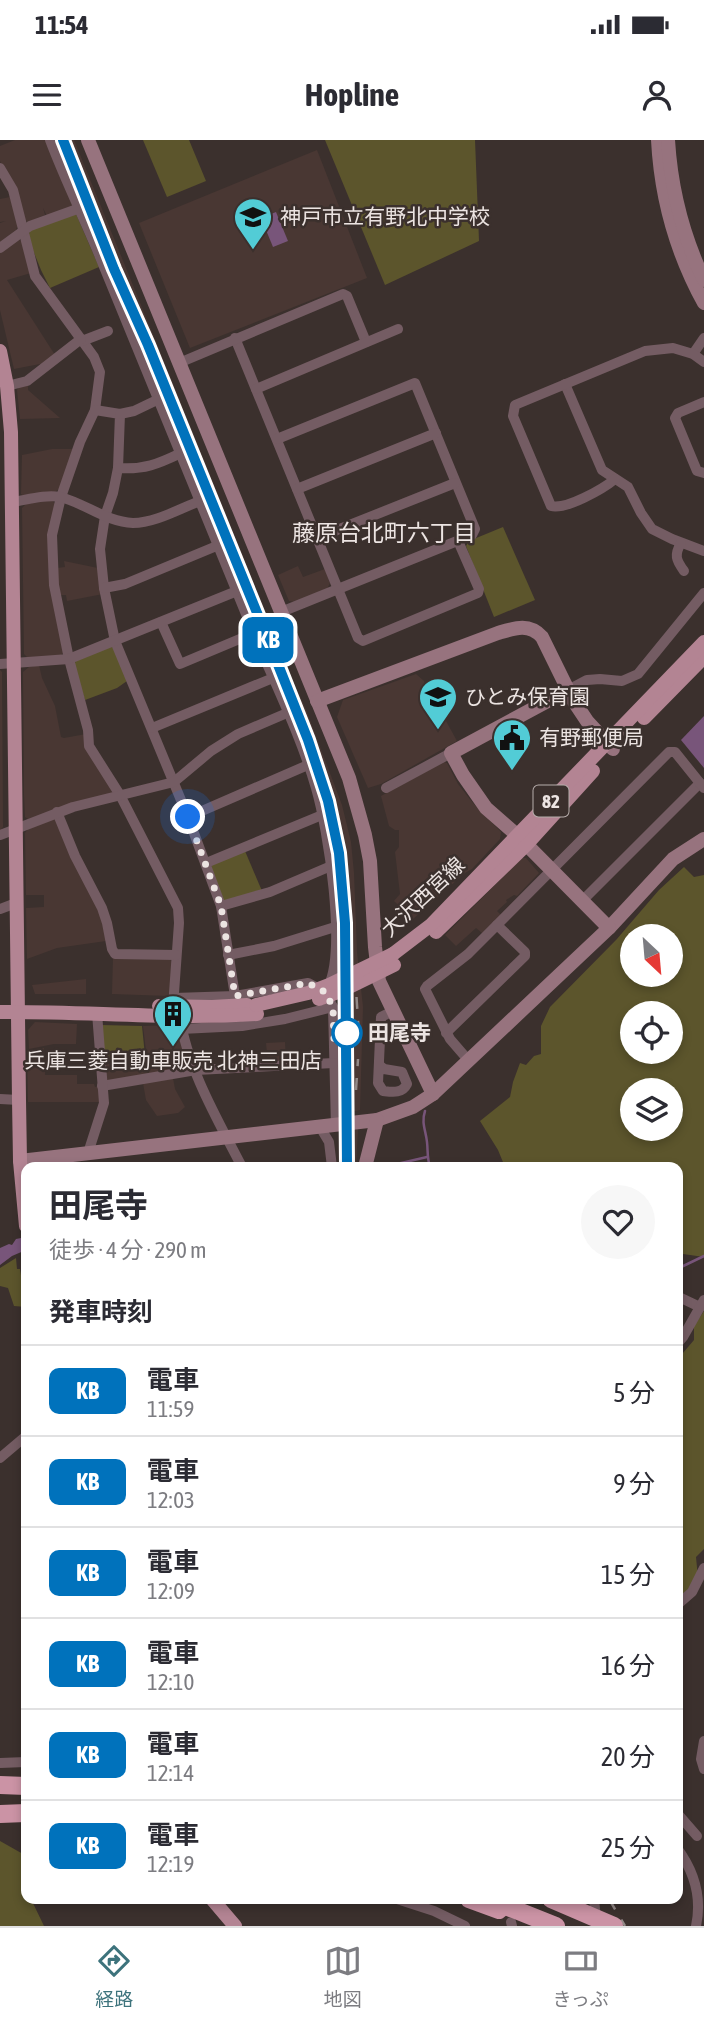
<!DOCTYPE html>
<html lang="ja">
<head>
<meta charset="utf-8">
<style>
  :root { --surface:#fff; --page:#f7f7f7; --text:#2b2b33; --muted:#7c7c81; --line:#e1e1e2; --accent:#3d737c }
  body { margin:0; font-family:"Asap Condensed","Noto Sans JP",sans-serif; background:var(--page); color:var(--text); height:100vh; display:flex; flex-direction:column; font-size:26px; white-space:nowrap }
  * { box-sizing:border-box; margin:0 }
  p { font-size:23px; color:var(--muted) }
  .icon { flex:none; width:38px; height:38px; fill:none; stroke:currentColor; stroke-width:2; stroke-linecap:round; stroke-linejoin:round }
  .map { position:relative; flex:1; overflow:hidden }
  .sheet { position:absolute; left:21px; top:1022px; width:662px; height:742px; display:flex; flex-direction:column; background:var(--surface); border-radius:14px; box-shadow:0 4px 10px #0003 }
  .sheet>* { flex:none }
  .badge { padding:0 14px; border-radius:10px; font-size:24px; line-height:46px }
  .needle { width:46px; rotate:154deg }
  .buttons { position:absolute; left:620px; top:784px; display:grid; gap:14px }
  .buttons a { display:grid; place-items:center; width:63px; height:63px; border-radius:50%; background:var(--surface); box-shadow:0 4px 10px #0003; font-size:35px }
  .you { position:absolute; width:35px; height:35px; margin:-18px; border:5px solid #fff; border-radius:50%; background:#1a73e8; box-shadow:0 0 0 10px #1a73e833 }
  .map>.badge { position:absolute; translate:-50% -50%; box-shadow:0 0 0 4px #fff }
  h2 { padding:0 28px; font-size:26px; line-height:63px }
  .round { display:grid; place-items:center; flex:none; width:74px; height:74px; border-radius:37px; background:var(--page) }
  .overview { display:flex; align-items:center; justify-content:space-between; height:119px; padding:0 28px }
  h1 { font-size:33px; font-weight:700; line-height:52px }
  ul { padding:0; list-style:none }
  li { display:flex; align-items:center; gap:21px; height:91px; padding:0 28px; border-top:2px solid var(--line) }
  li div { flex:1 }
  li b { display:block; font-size:26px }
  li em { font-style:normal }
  li .badge { min-width:77px; font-weight:700; text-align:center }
  .status { display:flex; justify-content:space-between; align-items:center; height:49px; padding:0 35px; background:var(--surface); direction:ltr }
  .status svg { height:19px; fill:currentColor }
  header { display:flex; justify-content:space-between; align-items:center; height:91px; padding:0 28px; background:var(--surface); font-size:32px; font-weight:700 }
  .tabs { display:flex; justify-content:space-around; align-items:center; height:98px; border-top:2px solid var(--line); background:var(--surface); font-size:19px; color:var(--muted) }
  .tabs a { display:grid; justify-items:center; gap:4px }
  .tabs .current { color:var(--accent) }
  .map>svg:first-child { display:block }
  .built { fill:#493733 }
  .green { fill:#5c552c; fill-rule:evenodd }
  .water { fill:#78557a }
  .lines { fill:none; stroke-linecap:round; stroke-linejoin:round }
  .stream { stroke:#78557a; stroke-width:2.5 }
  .street { stroke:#745c63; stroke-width:10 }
  .secondary { stroke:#97737e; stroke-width:14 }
  .primary { stroke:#b38493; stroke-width:14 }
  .highway { stroke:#cb93a5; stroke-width:18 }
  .rail { stroke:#938987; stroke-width:2.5; stroke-dasharray:12 12; stroke-linecap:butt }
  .primary-bridge { stroke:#b38493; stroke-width:14 }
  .highway-bridge { stroke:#cb93a5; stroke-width:18 }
  .line-casing { stroke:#fff; stroke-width:16 }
  .line { stroke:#0072bc; stroke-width:10 }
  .walk { stroke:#ece4e2; stroke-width:7; stroke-dasharray:0 12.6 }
  .stop-dot { fill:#fff; stroke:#0072bc; stroke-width:3.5 }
  .labels { text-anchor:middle; stroke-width:5; stroke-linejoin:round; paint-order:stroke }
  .shield { fill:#3b302d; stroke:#b7aeac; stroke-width:2 }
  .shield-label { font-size:19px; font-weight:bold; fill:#ece4e2 }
  .poi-label { font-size:21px; fill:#ece4e2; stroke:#3b302d; text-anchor:start }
  .street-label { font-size:21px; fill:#ece4e2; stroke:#3b302d }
  .stop-label { font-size:21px; font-weight:bold; fill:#ece4e2; stroke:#3b302d; text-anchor:start }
  .neighbourhood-label { font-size:23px; fill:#ece4e2; stroke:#3b302d }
</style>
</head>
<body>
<div class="status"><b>11:54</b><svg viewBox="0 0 49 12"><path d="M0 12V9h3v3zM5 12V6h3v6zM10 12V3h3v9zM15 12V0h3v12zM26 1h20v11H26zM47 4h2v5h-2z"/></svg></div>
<header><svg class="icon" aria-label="menu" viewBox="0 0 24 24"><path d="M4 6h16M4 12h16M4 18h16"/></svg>Hopline<svg class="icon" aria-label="person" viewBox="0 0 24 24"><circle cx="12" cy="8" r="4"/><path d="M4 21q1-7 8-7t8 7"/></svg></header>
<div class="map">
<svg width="704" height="1786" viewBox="0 0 704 1786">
  <rect width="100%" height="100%" fill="#3b302d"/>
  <g class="built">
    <polygon points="15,0 47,0 74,62 71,68 47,76 43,68 45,75 28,82 24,80 0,21 0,6"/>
    <polygon points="58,0 74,0 288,527 286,528 305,567 342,665 351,702 354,733 357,812 363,867 360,970 343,973 343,906 346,905 345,866 339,866 339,834 341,786 340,748 329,679 315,627"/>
    <polygon points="317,10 367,138 190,208 139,83"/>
    <polygon points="10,57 18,84 16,90 0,102 0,83 6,81 0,82 0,59"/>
    <polygon points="15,99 22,101 31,133 7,140 55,215 41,225 40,224 14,229 0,170 0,112"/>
    <polygon points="28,245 28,250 60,278 20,279 17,250 20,246"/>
    <polygon points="52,309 74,309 59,349 55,352 26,357 21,354 22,315"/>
    <polygon points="52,360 55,364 51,393 64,512 59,517 29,519 24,514 22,368 26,364"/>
    <polygon points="64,421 98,428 103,454 67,461 66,455 59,455 57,428 65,427"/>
    <polygon points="298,426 303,437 325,429 330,443 327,449 294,462 289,461 278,435"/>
    <polygon points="39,525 42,538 55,566 61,597 64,598 86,594 114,650 112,653 28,679 25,677 24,655 23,532 29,527"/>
    <polygon points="0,530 2,532 3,687 0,691"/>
    <polygon points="416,534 424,541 457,601 381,644 368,648 337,577 343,560"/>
    <polygon points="444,622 447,623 458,644 473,663 501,692 500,699 472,729 465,733 413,779 394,761 400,754 395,712 399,707 399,690 395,690 389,686 381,656"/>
    <polygon points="53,679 57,681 93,757 102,781 106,801 57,808 27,819 26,768 44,767 44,755 26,755 25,693 28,689"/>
    <polygon points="522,718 526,718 539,733 517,756 514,755 506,760 507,762 497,771 501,775 482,793 476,788 456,806 445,795"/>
    <polygon points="113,817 169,818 173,823 169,856 112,854"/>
    <polygon points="86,839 86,854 35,854 32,845"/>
    <polygon points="35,882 77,884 76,904 54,904 29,909 28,890"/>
    <polygon points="176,885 180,889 190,925 187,929 149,935 143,886"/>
    <polygon points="285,902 286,922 268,924 266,903"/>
    <polygon points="44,908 45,935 77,935 77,944 94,944 95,947 98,946 100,962 28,962 27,910"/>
    <polygon points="145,917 148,935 107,942 102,925"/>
    <polygon points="173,938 175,949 185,967 178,973 157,976 146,960 143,943"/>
    <polygon points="358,989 356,1027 341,1027 340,990"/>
  </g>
  <g class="green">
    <polygon points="143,0 189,0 206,41 167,57"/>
    <polygon points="325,0 475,0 479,101 385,145"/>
    <polygon points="76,74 99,127 50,148 41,130 28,98 30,90"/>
    <polygon points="503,387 535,460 494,477 466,406 469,401"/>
    <polygon points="110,506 115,508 127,541 117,548 85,560 74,526 76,520"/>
    <polygon points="245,711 262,751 235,761 222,760 210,729 212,725"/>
    <path d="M684,727l10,10 10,-2v382l-21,-3 -6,8v-95h-172l-7,-17 -18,-29 30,-24 3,-15 7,-19 6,2 8,-9 7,-2v-28l9,-19 66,-67 43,-50zM632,796h38v39h-38zM632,873h38v39h-38zM632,950h38v39h-38z"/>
    <polygon points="101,885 142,886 145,916 104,923"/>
    <polygon points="16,1118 17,1129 20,1129 26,1167 14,1166 8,1148 0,1146 0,1128"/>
    <polygon points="704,1171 704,1409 696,1417 698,1438 677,1474 677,1220 694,1200 694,1186"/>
    <polygon points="0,1701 23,1714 26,1739 26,1759 31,1759 44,1786 0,1786"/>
  </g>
  <g class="water">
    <polygon points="276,72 288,101 273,107 261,78"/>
    <polygon points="704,576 704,628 681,600"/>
    <polygon points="26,1097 26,1110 12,1116 0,1125 0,1108 9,1104 12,1105 16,1099"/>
  </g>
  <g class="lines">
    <g class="stream">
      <path d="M425,971c-4,12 1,20 2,31 1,9 0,16 3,25"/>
      <polyline points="384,1027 427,1017"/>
      <polyline points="677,1129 704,1116"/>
    </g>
    <g class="street">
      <path d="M50,0c15,40 34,78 50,117 51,127 103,253 155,379 21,50 46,100 61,152 12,41 31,162 12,199"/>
      <polyline points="0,28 13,50 35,136 94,217 100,232 95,270 80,302 61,357 52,395 54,445 69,519 88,590 89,606 120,655 178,768 179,783 173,867"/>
      <polyline points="0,108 30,86 80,68"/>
      <polyline points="235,198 358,498 363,501 478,453 479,449 458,401"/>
      <polyline points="82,201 108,191"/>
      <polyline points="693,214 704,198"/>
      <polyline points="179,223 343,154 347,156 366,202"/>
      <polyline points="565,244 602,330 628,347 641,373 652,389 672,399 704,411"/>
      <polyline points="7,246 27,241 81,199"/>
      <polyline points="256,249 398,189"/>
      <polyline points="704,262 678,273 675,278 697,331 704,333"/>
      <polyline points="95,270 120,274 118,328 113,353 105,376 100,409 104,448 115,501 188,677 221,766 235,856"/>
      <polyline points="120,274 134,271 157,260"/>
      <polyline points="277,299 415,243 475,389 472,395 281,472"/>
      <path d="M118,328c26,2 40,-4 63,-15"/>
      <path d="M615,339c-12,10 -49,31 -64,27l-38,-90 2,-11 130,-54 28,-3 20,6 11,8"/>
      <polyline points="297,349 436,293"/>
      <path d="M12,362c14,-2 34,-8 48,-5 25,6 46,25 73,26 22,0 46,-14 67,-22"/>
      <polyline points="317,398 455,343"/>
      <path d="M681,403c-7,12 -5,17 3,28"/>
      <polyline points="104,448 125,444 219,405"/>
      <polyline points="161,482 180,524 254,493"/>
      <polyline points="0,524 69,519 237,451"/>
      <polyline points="568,550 587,540 600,539 622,541 638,534 704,453"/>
      <polyline points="152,588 273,538"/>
      <polyline points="386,648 451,613"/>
      <polyline points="57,672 75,716 102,768 107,783 112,809 115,814 176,815"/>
      <polyline points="188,677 308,625"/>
      <polyline points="0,695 73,667 174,642 211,611 238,594 287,573"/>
      <polyline points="206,723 322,675"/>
      <polyline points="582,761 700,643"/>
      <polyline points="221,766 270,752 331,726"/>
      <polyline points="0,769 16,763"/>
      <polyline points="228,815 274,806 335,787"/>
      <polyline points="174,858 235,856 308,843 325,852 333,867 336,986"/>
      <path d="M180,877c7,51 39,105 62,150"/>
      <polyline points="181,889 242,886 285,879 333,867"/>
      <polyline points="446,893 525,816 525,812 497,785"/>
      <polyline points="469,921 450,899 425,849 427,846 468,814 669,612 675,612 704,648"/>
      <path d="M379,925l5,4 18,3 5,12c-5,10 -15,8 -24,7l-5,-8 3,-66 12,-6"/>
      <polyline points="102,946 196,930 334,923"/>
      <polyline points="0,959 19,960"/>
      <polyline points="324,987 323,992 329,1002 332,1027"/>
      <polyline points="88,1013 104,963 97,873"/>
      <polyline points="677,1160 681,1158 700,1167"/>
      <polyline points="677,1204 683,1197 704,1160"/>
      <polyline points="0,1318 26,1296"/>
      <polyline points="677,1465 692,1452 704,1428"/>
      <polyline points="704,1601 701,1619 704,1629"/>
      <polyline points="0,1623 26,1622"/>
      <polyline points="677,1673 697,1696"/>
      <path d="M677,1708c17,23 25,50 19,78"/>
      <polyline points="397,1759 434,1771 465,1786"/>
      <polyline points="594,1759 596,1779"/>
      <polyline points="511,1782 512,1786"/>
    </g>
    <g class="secondary">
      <polyline points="88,0 349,638 365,695 370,721 375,807 379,841 433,954"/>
      <path d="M658,0c3,58 18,112 46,163"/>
      <path d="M668,0c3,49 15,96 36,140"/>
      <path d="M317,561l181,-68c17,-5 31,-10 44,4l31,63 14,21 26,28"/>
      <polyline points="609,788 673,719 704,699"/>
      <polyline points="20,1021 377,980 413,967 433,954 609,788 518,696 486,668 463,635 451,613 568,550"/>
      <polyline points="365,1027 377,980"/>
    </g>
    <g class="primary">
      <polyline points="0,211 7,246 11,292 19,960 20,1021 26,1086"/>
      <polyline points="644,578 704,517"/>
      <polyline points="436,792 526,705 593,631"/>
      <polyline points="393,814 431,785 704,502"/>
      <polyline points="159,866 212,867 247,865"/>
      <path d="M0,872c86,-1 172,8 257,2"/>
      <polyline points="212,1759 235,1786"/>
    </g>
    <g class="highway">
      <polyline points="0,1645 26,1646"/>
      <polyline points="0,1674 26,1673"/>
      <polyline points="469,1759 499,1770"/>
      <polyline points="488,1759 556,1786"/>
    </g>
    <g class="rail">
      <path d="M63,0l51,129 94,223 100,248c13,38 26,75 31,114 9,61 6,122 8,183"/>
      <polyline points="355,833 359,897"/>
      <polyline points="347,904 347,1027"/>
      <polyline points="356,950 358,919"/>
      <polyline points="609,1759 625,1786"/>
    </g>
    <g class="primary-bridge">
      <polyline points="319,859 341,851 394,825"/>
      <polyline points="256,865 308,853 329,845 393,814"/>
    </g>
    <polyline class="highway-bridge" points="551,1759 614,1786"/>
  </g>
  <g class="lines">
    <defs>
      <polyline id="line" points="63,0 114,129 148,205 275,517 308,600 328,661 339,713 345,783 347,1027"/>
    </defs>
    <use href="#line" class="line-casing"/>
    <use href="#line" class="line"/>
    <polyline class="walk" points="188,677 221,766 235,856 308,843 325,852 333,867 334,901 347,893"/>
  </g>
  <defs>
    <symbol id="school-pin" viewBox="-11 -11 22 30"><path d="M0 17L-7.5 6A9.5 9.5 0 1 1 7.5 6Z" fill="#52ccd6" stroke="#3b302d"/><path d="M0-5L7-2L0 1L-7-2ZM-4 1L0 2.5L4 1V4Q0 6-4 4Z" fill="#111"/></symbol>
    <symbol id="civic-pin" viewBox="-11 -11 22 30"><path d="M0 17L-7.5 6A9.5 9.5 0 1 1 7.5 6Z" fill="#52ccd6" stroke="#3b302d"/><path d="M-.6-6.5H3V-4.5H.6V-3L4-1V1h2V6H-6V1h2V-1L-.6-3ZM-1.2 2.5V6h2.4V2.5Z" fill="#111"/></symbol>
    <symbol id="building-pin" viewBox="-11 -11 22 30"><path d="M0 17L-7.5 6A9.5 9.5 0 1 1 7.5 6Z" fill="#52ccd6" stroke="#3b302d"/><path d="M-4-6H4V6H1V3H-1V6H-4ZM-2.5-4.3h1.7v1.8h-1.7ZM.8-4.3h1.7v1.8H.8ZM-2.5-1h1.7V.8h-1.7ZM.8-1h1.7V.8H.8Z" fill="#111"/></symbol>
  </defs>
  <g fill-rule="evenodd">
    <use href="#school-pin" x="231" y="55" width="44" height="60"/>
    <use href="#school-pin" x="416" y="535" width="44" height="60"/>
    <use href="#civic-pin" x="490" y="576" width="44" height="60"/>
    <use href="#building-pin" x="151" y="852" width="44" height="60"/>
  </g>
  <circle class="stop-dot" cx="347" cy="893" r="14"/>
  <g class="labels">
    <rect class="shield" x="533.5" y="645.5" width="35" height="31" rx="5"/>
    <g class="shield-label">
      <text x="551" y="668">82</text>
    </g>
    <g class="poi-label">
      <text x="280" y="84">神戸市立有野北中学校</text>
      <text x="465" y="564">ひとみ保育園</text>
      <text x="539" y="605">有野郵便局</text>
      <text x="173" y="928" text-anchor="middle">兵庫三菱自動車販売 北神三田店</text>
    </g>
    <g class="street-label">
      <text transform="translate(423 757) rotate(-43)" y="7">大沢西宮線</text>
    </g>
    <g class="stop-label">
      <text x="368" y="900">田尾寺</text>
    </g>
    <g class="neighbourhood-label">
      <text x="384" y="401">藤原台北町六丁目</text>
    </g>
  </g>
</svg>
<div class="buttons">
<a><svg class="needle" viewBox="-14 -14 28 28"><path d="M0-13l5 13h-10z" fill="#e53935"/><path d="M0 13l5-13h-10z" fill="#7c7c81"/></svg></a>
<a><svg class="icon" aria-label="locate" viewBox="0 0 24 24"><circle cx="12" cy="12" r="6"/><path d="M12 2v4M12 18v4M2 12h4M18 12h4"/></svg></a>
<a><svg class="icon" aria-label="layers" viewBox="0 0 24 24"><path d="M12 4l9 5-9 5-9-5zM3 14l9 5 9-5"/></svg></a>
</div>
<div class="you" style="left:188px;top:677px"></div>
<b class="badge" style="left:268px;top:500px;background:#0072bc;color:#fff">KB</b>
<section class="sheet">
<div class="overview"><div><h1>田尾寺</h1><p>徒歩 · 4 分 · 290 m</p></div><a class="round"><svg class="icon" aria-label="heart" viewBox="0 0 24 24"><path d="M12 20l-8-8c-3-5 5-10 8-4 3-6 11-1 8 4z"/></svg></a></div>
<h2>発車時刻</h2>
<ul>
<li><span class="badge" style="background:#0072bc;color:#fff">KB</span><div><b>電車</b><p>11:59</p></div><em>5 分</em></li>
<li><span class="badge" style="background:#0072bc;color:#fff">KB</span><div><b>電車</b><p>12:03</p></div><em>9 分</em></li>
<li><span class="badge" style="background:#0072bc;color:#fff">KB</span><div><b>電車</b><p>12:09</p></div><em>15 分</em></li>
<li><span class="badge" style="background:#0072bc;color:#fff">KB</span><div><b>電車</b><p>12:10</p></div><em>16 分</em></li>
<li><span class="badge" style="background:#0072bc;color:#fff">KB</span><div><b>電車</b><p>12:14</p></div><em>20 分</em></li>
<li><span class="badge" style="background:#0072bc;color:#fff">KB</span><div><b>電車</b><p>12:19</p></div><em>25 分</em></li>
</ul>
</section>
</div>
<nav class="tabs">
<a class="current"><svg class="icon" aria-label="directions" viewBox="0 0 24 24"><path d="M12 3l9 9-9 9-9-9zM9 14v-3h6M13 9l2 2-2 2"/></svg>経路</a>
<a><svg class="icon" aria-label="map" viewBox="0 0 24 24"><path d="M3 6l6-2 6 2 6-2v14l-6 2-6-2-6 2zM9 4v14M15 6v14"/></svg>地図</a>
<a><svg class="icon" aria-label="tickets" viewBox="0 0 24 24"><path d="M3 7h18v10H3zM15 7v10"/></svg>きっぷ</a>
</nav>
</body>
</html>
